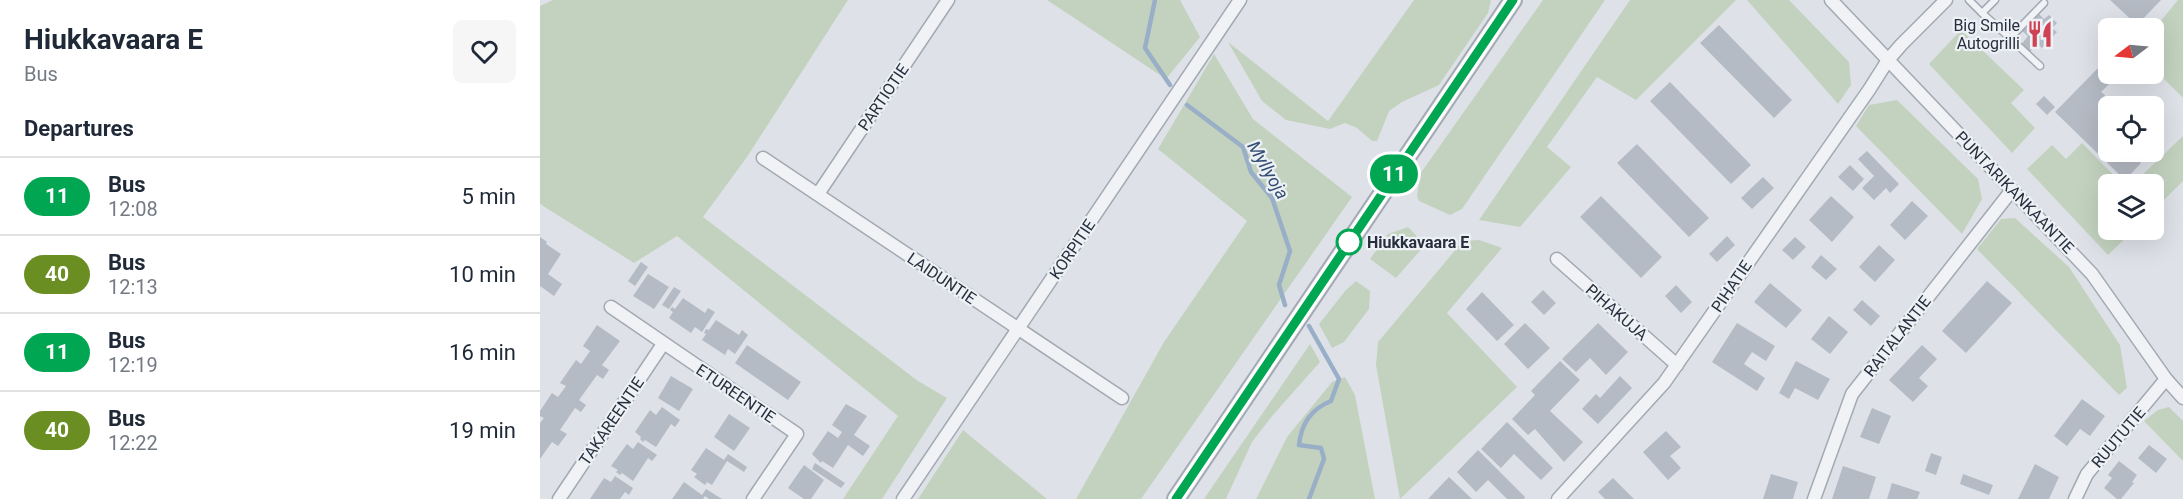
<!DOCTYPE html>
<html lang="en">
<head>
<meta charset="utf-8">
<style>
  :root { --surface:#fff; --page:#f6f6f7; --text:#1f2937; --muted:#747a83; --line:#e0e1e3 }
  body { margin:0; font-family:Roboto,sans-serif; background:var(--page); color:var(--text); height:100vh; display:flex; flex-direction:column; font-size:22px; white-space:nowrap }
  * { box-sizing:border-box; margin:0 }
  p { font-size:20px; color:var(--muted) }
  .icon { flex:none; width:33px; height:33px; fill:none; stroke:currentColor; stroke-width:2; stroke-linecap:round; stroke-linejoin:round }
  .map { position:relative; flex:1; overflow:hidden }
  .drawer { display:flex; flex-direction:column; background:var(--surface); width:540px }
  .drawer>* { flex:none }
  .badge { padding:0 12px; border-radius:20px; font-size:21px; line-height:39px }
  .needle { width:39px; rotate:254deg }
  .buttons { position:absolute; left:1558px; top:18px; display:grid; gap:12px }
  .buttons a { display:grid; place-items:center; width:66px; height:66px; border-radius:9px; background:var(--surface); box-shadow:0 6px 24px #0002; font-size:30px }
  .map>.badge { position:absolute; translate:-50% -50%; box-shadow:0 0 0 3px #fff }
  h2 { padding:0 24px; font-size:22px; line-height:54px }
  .round { display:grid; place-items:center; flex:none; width:63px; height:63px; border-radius:9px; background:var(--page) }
  .summary { display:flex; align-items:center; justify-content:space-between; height:102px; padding:0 24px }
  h1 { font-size:28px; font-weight:700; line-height:45px }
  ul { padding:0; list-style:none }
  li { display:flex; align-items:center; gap:18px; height:78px; padding:0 24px; border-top:2px solid var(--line) }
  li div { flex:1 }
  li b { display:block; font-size:22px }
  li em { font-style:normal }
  li .badge { min-width:66px; font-weight:700; text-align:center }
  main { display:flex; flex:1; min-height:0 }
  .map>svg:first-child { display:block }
  .green { fill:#c3d2bf }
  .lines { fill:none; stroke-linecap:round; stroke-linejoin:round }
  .stream { stroke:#99afc8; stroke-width:4.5 }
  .building { fill:#b5bbc4 }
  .service-casing { stroke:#a3a9b2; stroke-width:9 }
  .minor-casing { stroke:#a3a9b2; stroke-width:15 }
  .tertiary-casing { stroke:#a3a9b2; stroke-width:20 }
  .service { stroke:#f1f2f6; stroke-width:6 }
  .minor { stroke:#f1f2f6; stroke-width:12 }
  .tertiary { stroke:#f1f2f6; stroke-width:16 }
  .line-casing { stroke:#fff; stroke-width:14 }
  .line { stroke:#00a651; stroke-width:9 }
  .stop-dot { fill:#fff; stroke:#00a651; stroke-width:3 }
  .labels { text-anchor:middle; stroke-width:4.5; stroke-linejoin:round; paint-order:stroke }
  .poi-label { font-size:16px; fill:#272f3e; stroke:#edf1f5; text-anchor:end }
  .street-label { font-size:16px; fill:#272f3e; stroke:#edf1f5 }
  .stop-label { font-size:16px; font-weight:bold; fill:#272f3e; stroke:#edf1f5; text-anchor:start }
  .water-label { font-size:18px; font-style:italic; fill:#324d72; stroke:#edf1f5 }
</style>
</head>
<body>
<main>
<section class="drawer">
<div class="summary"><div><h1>Hiukkavaara E</h1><p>Bus</p></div><a class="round"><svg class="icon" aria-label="heart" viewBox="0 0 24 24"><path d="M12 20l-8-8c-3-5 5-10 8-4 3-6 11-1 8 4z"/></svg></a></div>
<h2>Departures</h2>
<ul>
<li><span class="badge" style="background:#00a651;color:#fff">11</span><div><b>Bus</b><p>12:08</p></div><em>5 min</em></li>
<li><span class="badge" style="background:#6b8e23;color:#fff">40</span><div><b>Bus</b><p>12:13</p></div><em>10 min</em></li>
<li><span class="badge" style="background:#00a651;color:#fff">11</span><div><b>Bus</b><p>12:19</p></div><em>16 min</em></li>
<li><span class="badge" style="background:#6b8e23;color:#fff">40</span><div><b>Bus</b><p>12:22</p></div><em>19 min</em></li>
</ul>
</section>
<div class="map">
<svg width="1643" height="499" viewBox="0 0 1643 499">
  <rect width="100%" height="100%" fill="#dee2e8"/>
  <g class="green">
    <polygon points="13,0 308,0 207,157 163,217 378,381 407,398 342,499 303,499 358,416 137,236 94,263 0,204 0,6"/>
    <polygon points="507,0 640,0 660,37 626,79"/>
    <polygon points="874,0 951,0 948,13 899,85 862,102 849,111 837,141 832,141 817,128 805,123 790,129 746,120 722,101 688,42 788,121"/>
    <polygon points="1003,0 1065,0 922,209 910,215 879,201 877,196 880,174"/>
    <polygon points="1090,0 1196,0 1096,100 1057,77 1007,147 1031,167 980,227 939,220"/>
    <polygon points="1207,0 1249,0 1309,62 1311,85 1298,104"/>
    <polygon points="1638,0 1643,0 1643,98 1614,69 1614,29"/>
    <polygon points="1421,30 1484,90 1471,103 1495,128 1472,153 1389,64"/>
    <polygon points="674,54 713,119 812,197 601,499 536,499 624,342 707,221 618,149"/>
    <polygon points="1357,100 1438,179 1442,199 1422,234 1316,126 1329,105"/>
    <polygon points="1643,136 1643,181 1614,210 1614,184 1593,184"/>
    <polygon points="1542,143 1582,184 1569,184 1569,230 1594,230 1568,255 1487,169 1512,145 1526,159"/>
    <polygon points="1475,218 1529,267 1580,345 1587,388 1579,395 1437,249 1461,219"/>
    <polygon points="868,227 885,245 856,278 830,259 848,234"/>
    <polygon points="939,240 962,248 907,313 977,387 860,499 836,365 838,342 923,241"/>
    <polygon points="816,281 830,291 829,309 804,342 792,348 779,324 806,290"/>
    <polygon points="770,344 780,362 733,415 712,442 686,499 664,499"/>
    <polygon points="805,377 815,395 835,499 716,499 747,437 792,382"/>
    <polygon points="1629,407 1643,421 1643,461 1604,421 1618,410"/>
    <polygon points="423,430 507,499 378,499"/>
  </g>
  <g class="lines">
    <g class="stream">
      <polyline points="615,0 605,48 630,85"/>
      <polyline points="647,105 703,147 711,172 732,198 750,251 739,285 745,305"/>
      <path d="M769,499l15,-40 -3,-11 -22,-3c2,-21 12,-36 32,-44l8,-22 -30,-53"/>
    </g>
  </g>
  <g class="building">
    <polygon points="1570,0 1621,0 1597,25"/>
    <polygon points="1499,14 1504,19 1509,15 1517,23 1512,28 1517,32 1502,48 1497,44 1488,54 1480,46 1488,36 1482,31"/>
    <polygon points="1179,25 1252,100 1234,118 1160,43"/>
    <polygon points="1559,67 1573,80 1561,92 1565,95 1562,103 1569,110 1569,152 1590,152 1601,163 1585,180 1515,112"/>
    <polygon points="1130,82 1211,165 1191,184 1110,101"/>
    <polygon points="1504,96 1515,107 1507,115 1496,104"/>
    <polygon points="1097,144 1169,218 1149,237 1077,163"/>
    <polygon points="1327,151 1359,184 1350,193 1346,188 1334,200 1322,188 1334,176 1318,159"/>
    <polygon points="1310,165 1324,179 1313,191 1298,177"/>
    <polygon points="1223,177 1234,188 1212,209 1201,198"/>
    <polygon points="1061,196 1122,257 1101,278 1040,217"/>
    <polygon points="1291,196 1314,217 1292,242 1269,220"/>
    <polygon points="1372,201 1388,216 1365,240 1350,225"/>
    <polygon points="1187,236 1195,245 1177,262 1169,254"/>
    <polygon points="0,237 7,242 6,244 21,254 8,274 22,284 14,296 0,286"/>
    <polygon points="1255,237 1266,247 1253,260 1242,250"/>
    <polygon points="1339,245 1355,260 1335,282 1319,267"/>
    <polygon points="1281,255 1297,269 1286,280 1271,267"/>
    <polygon points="101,262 108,267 95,286 88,281"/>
    <polygon points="108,274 129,287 114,309 93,296"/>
    <polygon points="1447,281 1472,303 1426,353 1402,331"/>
    <polygon points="1230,283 1262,310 1246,328 1214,302"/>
    <polygon points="1136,285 1152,302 1141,313 1125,296"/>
    <polygon points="134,287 141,291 129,309 122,305"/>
    <polygon points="1003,290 1016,303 1004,315 991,302"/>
    <polygon points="942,292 974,325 957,341 926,309"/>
    <polygon points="143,298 165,313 168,308 175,312 162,332 155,327 151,333 129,318 133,312 130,310 132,307 135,309"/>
    <polygon points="1322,300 1340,316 1331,326 1313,310"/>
    <polygon points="1289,316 1308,332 1290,354 1271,339"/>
    <polygon points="176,320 199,335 202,330 208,335 195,354 188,349 185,355 162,340 166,334 164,333 166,329 169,330"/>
    <polygon points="985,323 1010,348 988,369 964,344"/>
    <polygon points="1058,323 1088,352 1066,375 1050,358 1036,372 1022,359"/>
    <polygon points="1197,323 1235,346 1226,361 1212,352 1204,364 1225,378 1217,391 1172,362"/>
    <polygon points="57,325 80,341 62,365 69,370 63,379 57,375 39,400 46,405 41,412 35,408 20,430 27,434 18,446 12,442 0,459 0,423 4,418 0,416 0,411 12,393 18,397 26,386 20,383 36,360 41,364 50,351 43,346"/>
    <polygon points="207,345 261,382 248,400 195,363"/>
    <polygon points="1382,345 1397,359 1379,378 1388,386 1373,402 1349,380"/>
    <polygon points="1020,361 1040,380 1010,411 1043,442 1024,462 995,429 988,435 972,419 995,395 991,391"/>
    <polygon points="1256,361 1290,379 1278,400 1255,388 1249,399 1239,393"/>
    <polygon points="131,376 153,389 139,411 118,398"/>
    <polygon points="1080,376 1092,388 1058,424 1042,409 1056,394 1060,398"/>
    <polygon points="1542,399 1565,416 1550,436 1540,429 1527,446 1514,436"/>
    <polygon points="306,404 327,416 314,435 330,446 323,456 308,445 293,468 282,461 281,463 272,454 288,431 298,438 302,432 292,425"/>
    <polygon points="122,407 140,420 135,427 131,424 116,447 105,440 103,442 100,439 101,437 95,432 110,410 116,415"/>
    <polygon points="1332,408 1351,416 1339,444 1320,437"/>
    <polygon points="189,414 210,428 194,451 174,437"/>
    <polygon points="967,422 1013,468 1001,480 974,454 961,468 941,449"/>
    <polygon points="1126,431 1141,447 1130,456 1141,468 1128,480 1103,452"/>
    <polygon points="98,442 117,455 112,461 108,458 93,481 82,473 80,475 76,472 78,470 71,466 87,444 93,449"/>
    <polygon points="1609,445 1627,459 1616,473 1598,458"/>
    <polygon points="166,448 184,460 188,454 207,467 204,472 187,461 172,485 167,482 165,485 154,477 157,474 151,470"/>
    <polygon points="938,450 985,497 984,499 967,499 948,480 936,492 917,472"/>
    <polygon points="1391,453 1402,457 1396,475 1385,471"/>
    <polygon points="1579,461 1597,475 1592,482 1594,483 1581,499 1577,499 1564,488 1572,478 1568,475"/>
    <polygon points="275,463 305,483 301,488 272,469"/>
    <polygon points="1495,464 1519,477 1509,499 1478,499"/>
    <polygon points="264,465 284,480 271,499 264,499 248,488"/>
    <polygon points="1303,466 1336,477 1329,499 1292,499"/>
    <polygon points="1231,474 1258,482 1253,499 1223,499"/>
    <polygon points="1423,474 1453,485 1449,495 1420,484"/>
    <polygon points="75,476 93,488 89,495 85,492 80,499 50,499 64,478 71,482"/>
    <polygon points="909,477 932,499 888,499"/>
    <polygon points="1073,478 1094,499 1065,499 1058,492"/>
    <polygon points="144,482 162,495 166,489 182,499 169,499 165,496 163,499 132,499"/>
    <polygon points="1352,483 1380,492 1377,499 1347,499"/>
  </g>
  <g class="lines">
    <defs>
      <g id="service">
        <polyline points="1429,0 1442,13 1455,0"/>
        <polyline points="1442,13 1470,38 1504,3"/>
        <polyline points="1470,38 1500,66"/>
      </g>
      <g id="minor">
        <polyline points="1291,0 1552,274 1626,379 1643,398"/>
        <polyline points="223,158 582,398"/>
        <polyline points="278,194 408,0"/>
        <polyline points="1017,259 1137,365"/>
        <polyline points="71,307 257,434 213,499"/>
        <polyline points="19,499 123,344"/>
        <polyline points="363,499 700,0"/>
        <polyline points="1018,499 1124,383 1329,90 1348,60 1361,45 1406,0"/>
        <polyline points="1274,499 1312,394 1472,190"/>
        <polyline points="1535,499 1547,474 1626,379"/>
      </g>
      <polyline id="tertiary" points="636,499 973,0"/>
    </defs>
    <use href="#service" class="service-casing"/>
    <use href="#minor" class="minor-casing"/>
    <use href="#tertiary" class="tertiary-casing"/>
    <use href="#service" class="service"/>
    <use href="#minor" class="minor"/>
    <use href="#tertiary" class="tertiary"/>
  </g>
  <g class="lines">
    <defs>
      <polyline id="line" points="636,499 973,0"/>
    </defs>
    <use href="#line" class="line-casing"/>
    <use href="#line" class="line"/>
  </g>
  <defs>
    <symbol id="restaurant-bare" viewBox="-9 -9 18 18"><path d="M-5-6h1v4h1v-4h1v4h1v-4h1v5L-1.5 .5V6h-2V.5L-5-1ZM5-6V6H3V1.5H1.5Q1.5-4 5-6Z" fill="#ce4254" stroke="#edf1f5" stroke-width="2.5" paint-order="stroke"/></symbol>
  </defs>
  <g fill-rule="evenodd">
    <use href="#restaurant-bare" x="1481" y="15" width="38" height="38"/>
  </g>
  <circle class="stop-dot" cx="809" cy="242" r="12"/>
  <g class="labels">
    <g class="poi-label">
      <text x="1480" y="31">Big Smile<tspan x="1480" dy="18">Autogrilli</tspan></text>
    </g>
    <g class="street-label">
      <text transform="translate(343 97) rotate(-56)" y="6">PARTIOTIE</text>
      <text transform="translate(1475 192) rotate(46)" y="6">PUNTARIKANKAANTIE</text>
      <text transform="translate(532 249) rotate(-56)" y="6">KORPITIE</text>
      <text transform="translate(402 278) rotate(34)" y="6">LAIDUNTIE</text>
      <text transform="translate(1191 286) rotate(-56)" y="6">PIHATIE</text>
      <text transform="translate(1077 312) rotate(41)" y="6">PIHAKUJA</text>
      <text transform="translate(1357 336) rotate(-52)" y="6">RAITALANTIE</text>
      <text transform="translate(196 393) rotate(34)" y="6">ETUREENTIE</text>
      <text transform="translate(71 421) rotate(-56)" y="6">TAKAREENTIE</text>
      <text transform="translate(1578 437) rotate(-50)" y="6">RUUTUTIE</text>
    </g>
    <g class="stop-label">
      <text x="827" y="248">Hiukkavaara E</text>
    </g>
    <g class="water-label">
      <text transform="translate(728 170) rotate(60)" y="6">Myllyoja</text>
    </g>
  </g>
</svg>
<div class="buttons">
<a><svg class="needle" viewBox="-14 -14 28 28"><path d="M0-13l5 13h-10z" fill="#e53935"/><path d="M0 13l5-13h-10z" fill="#747a83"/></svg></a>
<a><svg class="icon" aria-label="locate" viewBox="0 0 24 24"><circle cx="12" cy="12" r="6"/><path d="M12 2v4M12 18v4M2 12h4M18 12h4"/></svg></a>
<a><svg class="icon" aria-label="layers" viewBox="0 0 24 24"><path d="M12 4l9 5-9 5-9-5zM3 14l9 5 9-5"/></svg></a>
</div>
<b class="badge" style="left:854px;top:174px;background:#00a651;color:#fff">11</b>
</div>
</main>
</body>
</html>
